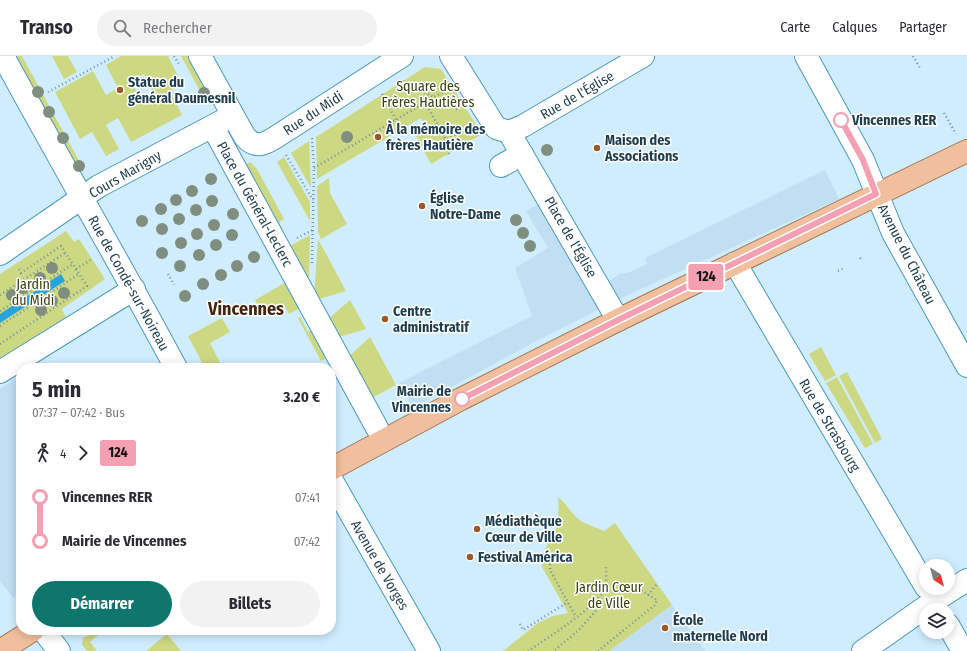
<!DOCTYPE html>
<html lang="fr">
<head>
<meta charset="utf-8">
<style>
  :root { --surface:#fff; --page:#f2f2f3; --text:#2b2b33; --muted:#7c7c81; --line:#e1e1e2; --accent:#0f766e }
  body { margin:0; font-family:"Fira Sans Condensed",sans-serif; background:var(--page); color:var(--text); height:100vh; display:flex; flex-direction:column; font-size:15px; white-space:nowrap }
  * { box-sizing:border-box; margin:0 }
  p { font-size:13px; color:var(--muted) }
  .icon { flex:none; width:22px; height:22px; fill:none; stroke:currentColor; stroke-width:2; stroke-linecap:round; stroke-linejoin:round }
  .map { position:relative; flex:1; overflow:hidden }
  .drawer { position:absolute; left:16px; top:307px; width:320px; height:272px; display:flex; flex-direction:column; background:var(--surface); border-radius:16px; box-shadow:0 2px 10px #0003 }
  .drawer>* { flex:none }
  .badge { padding:0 8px; border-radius:3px; font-size:14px; line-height:26px }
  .needle { width:26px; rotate:144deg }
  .controls { position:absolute; left:919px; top:503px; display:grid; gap:8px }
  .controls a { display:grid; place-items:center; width:36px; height:36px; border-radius:50%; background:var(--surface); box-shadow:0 2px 10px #0003; font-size:20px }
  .map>.badge { position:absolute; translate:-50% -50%; box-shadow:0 0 0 2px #fff }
  .legs { display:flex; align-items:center; gap:6px; height:44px; padding:0 16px; font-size:13px }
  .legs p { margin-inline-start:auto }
  .head { display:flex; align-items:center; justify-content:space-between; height:68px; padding:0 16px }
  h1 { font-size:22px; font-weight:700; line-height:30px }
  .action { display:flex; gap:8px; margin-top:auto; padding:8px 16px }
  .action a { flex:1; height:46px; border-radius:24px; background:var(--accent); color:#fff; font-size:16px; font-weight:700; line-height:46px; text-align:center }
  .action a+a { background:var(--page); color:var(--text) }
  ul { padding:0 16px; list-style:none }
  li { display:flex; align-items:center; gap:14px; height:44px; font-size:15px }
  li i { display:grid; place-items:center; width:6px; height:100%; margin:0 5px; background:currentColor }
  li i::after { content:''; width:10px; height:10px; margin:-5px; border:3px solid; border-radius:50%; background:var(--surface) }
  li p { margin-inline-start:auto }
  li:first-child i { background:linear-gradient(#0000 50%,currentColor 0) }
  li:last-child i { background:linear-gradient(currentColor 50%,#0000 0) }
  header { display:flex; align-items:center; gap:24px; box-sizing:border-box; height:56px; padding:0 20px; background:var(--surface); border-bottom:1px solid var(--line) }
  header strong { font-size:19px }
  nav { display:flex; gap:22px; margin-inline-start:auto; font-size:14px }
  .search { width:280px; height:36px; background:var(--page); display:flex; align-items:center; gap:10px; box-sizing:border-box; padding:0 14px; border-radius:22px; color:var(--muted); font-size:15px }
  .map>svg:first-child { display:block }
  .built { fill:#c0dff3 }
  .green { fill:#cdd882; fill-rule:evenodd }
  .water { fill:#29a3db }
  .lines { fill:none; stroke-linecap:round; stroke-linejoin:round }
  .minor-casing { stroke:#4b97c0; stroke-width:24 }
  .major-casing { stroke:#a07657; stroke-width:24 }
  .path { stroke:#7492a4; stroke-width:2.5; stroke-dasharray:1 3; stroke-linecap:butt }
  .minor { stroke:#fff; stroke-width:22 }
  .major { stroke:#f0bf9d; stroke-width:22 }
  .tree { fill:#7f8e7e }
  .line-1-casing { stroke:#fff; stroke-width:9 }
  .line-1 { stroke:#f59fb3; stroke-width:6 }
  .poi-dot { fill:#9b5927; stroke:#fff; stroke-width:1.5 }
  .stop-1-dot { fill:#fff; stroke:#f59fb3; stroke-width:2 }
  .labels { text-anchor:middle; stroke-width:3; stroke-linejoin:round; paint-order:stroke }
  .poi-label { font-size:14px; font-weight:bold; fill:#1e3e4f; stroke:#fff; text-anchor:start }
  .park-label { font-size:14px; fill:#3c4014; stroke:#fff }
  .street-label { font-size:14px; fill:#1e3e4f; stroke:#fff }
  .stop-label { font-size:14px; font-weight:bold; fill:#1e3e4f; stroke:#fff; text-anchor:start }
  .district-label { font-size:18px; font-weight:bold; fill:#45250d; stroke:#fff }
</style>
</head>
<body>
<header>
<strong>Transo</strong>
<div class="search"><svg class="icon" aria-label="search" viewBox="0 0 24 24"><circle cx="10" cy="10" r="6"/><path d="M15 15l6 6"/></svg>Rechercher</div>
<nav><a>Carte</a><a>Calques</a><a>Partager</a></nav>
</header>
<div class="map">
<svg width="967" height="595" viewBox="0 0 967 595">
  <rect width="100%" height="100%" fill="#d0edff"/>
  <g class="built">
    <polygon points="825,114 839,143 632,237 542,282 413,352 399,327 532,260 515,212 548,192 526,155 548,143 601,231 621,217 628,217 647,208 645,202"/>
    <polygon points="16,322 21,327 21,537 13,542 0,525 0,333"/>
    <polygon points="672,549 705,595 609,595"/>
  </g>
  <g class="green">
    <polygon points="15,0 22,0 83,112 78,115"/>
    <polygon points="52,0 68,0 77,16 64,23"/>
    <path d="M121,0h47l14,28 -12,7 12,24 -51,27 -13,-24 -12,7 13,24 -13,7 -14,-24 -12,7 -25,-47 38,-21 13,24 12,-7 -12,-23zM144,18l12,24 -12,7 -13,-24z"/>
    <polygon points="181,0 188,0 211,43 206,46"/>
    <polygon points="425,11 441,13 482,78 431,108 416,80 428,73 421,62 317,123 316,81"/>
    <polygon points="309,85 311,132 291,97"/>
    <polygon points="284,101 310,146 310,165 277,106"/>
    <polygon points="250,106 257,113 284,163 279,166 282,172 276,175 241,111"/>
    <polygon points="329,122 330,137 347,168 321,183 318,176 317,130"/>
    <polygon points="66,175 74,186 79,183 105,223 62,253 66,261 0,303 0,218"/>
    <polygon points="310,179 309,225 288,191"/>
    <polygon points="318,183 346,235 316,244 314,241"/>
    <polygon points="288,225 302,251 289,258 283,247 263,258 255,244"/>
    <polygon points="350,244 366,273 336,282 327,264"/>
    <polygon points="300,261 308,276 314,273 329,301 321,305 298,262"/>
    <polygon points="222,262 230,276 210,287 223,312 205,312 188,280"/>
    <polygon points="370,281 396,329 370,343 347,302"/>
    <polygon points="821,291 836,319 825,325 809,298"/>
    <polygon points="847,316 882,383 875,387 839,320"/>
    <polygon points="837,321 873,388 865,392 826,327"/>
    <path d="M558,441c8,6 11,13 17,19 8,8 20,11 29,15l11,-8 57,82 -63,46h-106l35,-28 15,-7 15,-3 -26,-46c-2,-15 7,-23 13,-35 4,-10 4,-24 3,-35z"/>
    <polygon points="98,574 104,574 90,586 97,595 87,595 82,589 83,582"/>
    <polygon points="167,578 181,595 146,595"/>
  </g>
  <polygon class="water" points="61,218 65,225 0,267 0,258"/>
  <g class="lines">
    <defs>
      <g id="minor">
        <path d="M3,0c57,105 117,207 173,312"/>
        <path d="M200,0l45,81c11,12 20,7 31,0l126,-81"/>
        <polyline points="451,0 496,72 509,76"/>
        <polyline points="806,0 863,104 893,177 967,310"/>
        <polyline points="215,75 377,372"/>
        <polyline points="509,76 618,264"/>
        <polyline points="509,76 523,70 643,0"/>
        <polyline points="501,110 522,98"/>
        <polyline points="0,198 99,130 226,63"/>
        <polyline points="735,207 926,531"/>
        <polyline points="0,316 134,233"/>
        <polyline points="331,423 429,595"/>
        <polyline points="948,569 963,595"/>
        <polyline points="43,574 59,595"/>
        <polyline points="863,595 934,545 967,524"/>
      </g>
      <g id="major">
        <polyline points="331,413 461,343 618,264 967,95"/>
        <polyline points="0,595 33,574"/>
      </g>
    </defs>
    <use href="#minor" class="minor-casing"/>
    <use href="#major" class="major-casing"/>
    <g class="path">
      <polyline points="174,0 180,10"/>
      <polyline points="913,0 920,12"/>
      <polyline points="403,25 458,54"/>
      <polyline points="48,36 115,0"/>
      <polyline points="382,38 401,73"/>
      <polyline points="425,46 446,84"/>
      <polyline points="944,57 956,78"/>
      <polyline points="449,98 442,86 470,70"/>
      <polyline points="286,99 313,144"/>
      <polyline points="314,112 448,33"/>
      <polyline points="297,182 313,174"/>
      <polyline points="860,202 862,205"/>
      <polyline points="312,207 314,112 312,82"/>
      <polyline points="76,213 92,203"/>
      <polyline points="838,215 844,212"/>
      <polyline points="168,218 174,229"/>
      <polyline points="0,239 65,197"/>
      <polyline points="0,255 73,208"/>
      <polyline points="0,270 79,218"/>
      <polyline points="0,288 87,230 61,190 21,217 18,211"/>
      <polyline points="541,504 550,505 550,514 576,561"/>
      <polyline points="648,539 657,528"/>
      <polyline points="520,568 523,574 568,546"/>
      <polyline points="555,594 579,574 600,550 598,542"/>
      <path d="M528,595c18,-12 69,-44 77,-63 2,-6 1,-15 1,-22"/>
      <polyline points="598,595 655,549 657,544 634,530"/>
    </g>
    <use href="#minor" class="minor"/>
    <use href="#major" class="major"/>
  </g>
  <g class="tree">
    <circle cx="38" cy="36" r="6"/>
    <circle cx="204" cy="37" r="6"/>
    <circle cx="49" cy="56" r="6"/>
    <circle cx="347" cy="81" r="6"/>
    <circle cx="63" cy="82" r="6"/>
    <circle cx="547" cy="94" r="6"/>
    <circle cx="79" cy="110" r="6"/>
    <circle cx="211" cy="123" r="6"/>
    <circle cx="192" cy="135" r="6"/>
    <circle cx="176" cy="144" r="6"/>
    <circle cx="212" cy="145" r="6"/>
    <circle cx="161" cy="153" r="6"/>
    <circle cx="196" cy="154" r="6"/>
    <circle cx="233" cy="158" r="6"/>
    <circle cx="179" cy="163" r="6"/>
    <circle cx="516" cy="164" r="6"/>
    <circle cx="142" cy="165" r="6"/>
    <circle cx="214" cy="169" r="6"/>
    <circle cx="162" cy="173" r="6"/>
    <circle cx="523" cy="177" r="6"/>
    <circle cx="197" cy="178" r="6"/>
    <circle cx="232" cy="179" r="6"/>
    <circle cx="181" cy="187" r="6"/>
    <circle cx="216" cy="189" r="6"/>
    <circle cx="530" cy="190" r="6"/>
    <circle cx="162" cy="197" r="6"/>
    <circle cx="199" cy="199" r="6"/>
    <circle cx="254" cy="201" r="6"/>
    <circle cx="180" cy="210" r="6"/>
    <circle cx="237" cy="210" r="6"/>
    <circle cx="52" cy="212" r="6"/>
    <circle cx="221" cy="219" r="6"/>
    <circle cx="40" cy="222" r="6"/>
    <circle cx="203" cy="228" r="6"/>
    <circle cx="23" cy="232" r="6"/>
    <circle cx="64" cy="237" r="6"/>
    <circle cx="12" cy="239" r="6"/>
    <circle cx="185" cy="240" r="6"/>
    <circle cx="52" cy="245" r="6"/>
    <circle cx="41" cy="254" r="6"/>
  </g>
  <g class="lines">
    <defs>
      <polyline id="line-1" points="462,343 618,264 876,138 863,104 841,64"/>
    </defs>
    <use href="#line-1" class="line-1-casing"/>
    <use href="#line-1" class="line-1"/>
  </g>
  <g class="poi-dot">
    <circle cx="120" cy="34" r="4"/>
    <circle cx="378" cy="81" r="4"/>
    <circle cx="597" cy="92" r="4"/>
    <circle cx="422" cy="150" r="4"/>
    <circle cx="385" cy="263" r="4"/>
    <circle cx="477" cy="473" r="4"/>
    <circle cx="470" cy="501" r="4"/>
    <circle cx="665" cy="572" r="4"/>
  </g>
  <g class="stop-1-dot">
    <circle cx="841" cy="64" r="7"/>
    <circle cx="462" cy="343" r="7"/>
  </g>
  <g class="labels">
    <g class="poi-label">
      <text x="128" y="31">Statue du<tspan x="128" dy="16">général Daumesnil</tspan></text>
      <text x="386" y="78">À la mémoire des<tspan x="386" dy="16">frères Hautière</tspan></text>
      <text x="605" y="89">Maison des<tspan x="605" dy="16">Associations</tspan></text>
      <text x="430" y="147">Église<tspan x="430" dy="16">Notre-Dame</tspan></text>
      <text x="393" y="260">Centre<tspan x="393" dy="16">administratif</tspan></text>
      <text x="485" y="470">Médiathèque<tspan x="485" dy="16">Cœur de Ville</tspan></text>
      <text x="478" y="506">Festival América</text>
      <text x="673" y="569">École<tspan x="673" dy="16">maternelle Nord</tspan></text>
    </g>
    <g class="park-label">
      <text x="428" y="35">Square des<tspan x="428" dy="16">Frères Hautières</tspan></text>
      <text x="33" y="233">Jardin<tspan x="33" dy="16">du Midi</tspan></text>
      <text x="609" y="536">Jardin Cœur<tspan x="609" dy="16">de Ville</tspan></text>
    </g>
    <g class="street-label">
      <text transform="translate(577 39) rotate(-30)" y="5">Rue de l'Église</text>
      <text transform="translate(313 57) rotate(-33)" y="5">Rue du Midi</text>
      <text transform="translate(125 118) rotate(-30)" y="5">Cours Marigny</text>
      <text transform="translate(255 148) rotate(61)" y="5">Place du Général-Leclerc</text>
      <text transform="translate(571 181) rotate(60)" y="5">Place de l'Église</text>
      <text transform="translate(907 198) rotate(63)" y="5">Avenue du Château</text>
      <text transform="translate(129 227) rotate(61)" y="5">Rue de Condé-sur-Noireau</text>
      <text transform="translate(830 369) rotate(59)" y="5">Rue de Strasbourg</text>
      <text transform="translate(380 509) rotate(60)" y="5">Avenue de Vorges</text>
    </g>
    <g class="stop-label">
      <text x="852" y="69">Vincennes RER</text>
      <text x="451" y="340" text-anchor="end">Mairie de<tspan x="451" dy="16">Vincennes</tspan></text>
    </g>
    <g class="district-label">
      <text x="246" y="259">Vincennes</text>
    </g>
  </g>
</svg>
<div class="controls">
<a><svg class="needle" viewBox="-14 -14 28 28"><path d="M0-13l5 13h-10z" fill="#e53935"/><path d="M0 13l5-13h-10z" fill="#7c7c81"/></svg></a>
<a><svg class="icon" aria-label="layers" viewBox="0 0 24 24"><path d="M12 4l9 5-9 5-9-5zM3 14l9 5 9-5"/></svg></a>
</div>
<b class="badge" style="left:706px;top:221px;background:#f59fb3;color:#111">124</b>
<section class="drawer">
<div class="head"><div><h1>5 min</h1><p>07:37 – 07:42 · Bus</p></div><b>3.20 €</b></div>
<div class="legs"><svg class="icon" aria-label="walk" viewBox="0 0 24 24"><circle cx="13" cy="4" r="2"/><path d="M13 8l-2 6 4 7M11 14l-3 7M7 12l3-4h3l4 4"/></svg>4<svg class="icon" aria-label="forward" viewBox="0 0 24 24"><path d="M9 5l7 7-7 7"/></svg><b class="badge" style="background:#f59fb3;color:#111">124</b></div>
<ul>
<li><i style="color:#f59fb3"></i><b>Vincennes RER</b><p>07:41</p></li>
<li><i style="color:#f59fb3"></i><b>Mairie de Vincennes</b><p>07:42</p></li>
</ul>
<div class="action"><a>Démarrer</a><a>Billets</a></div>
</section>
</div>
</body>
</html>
